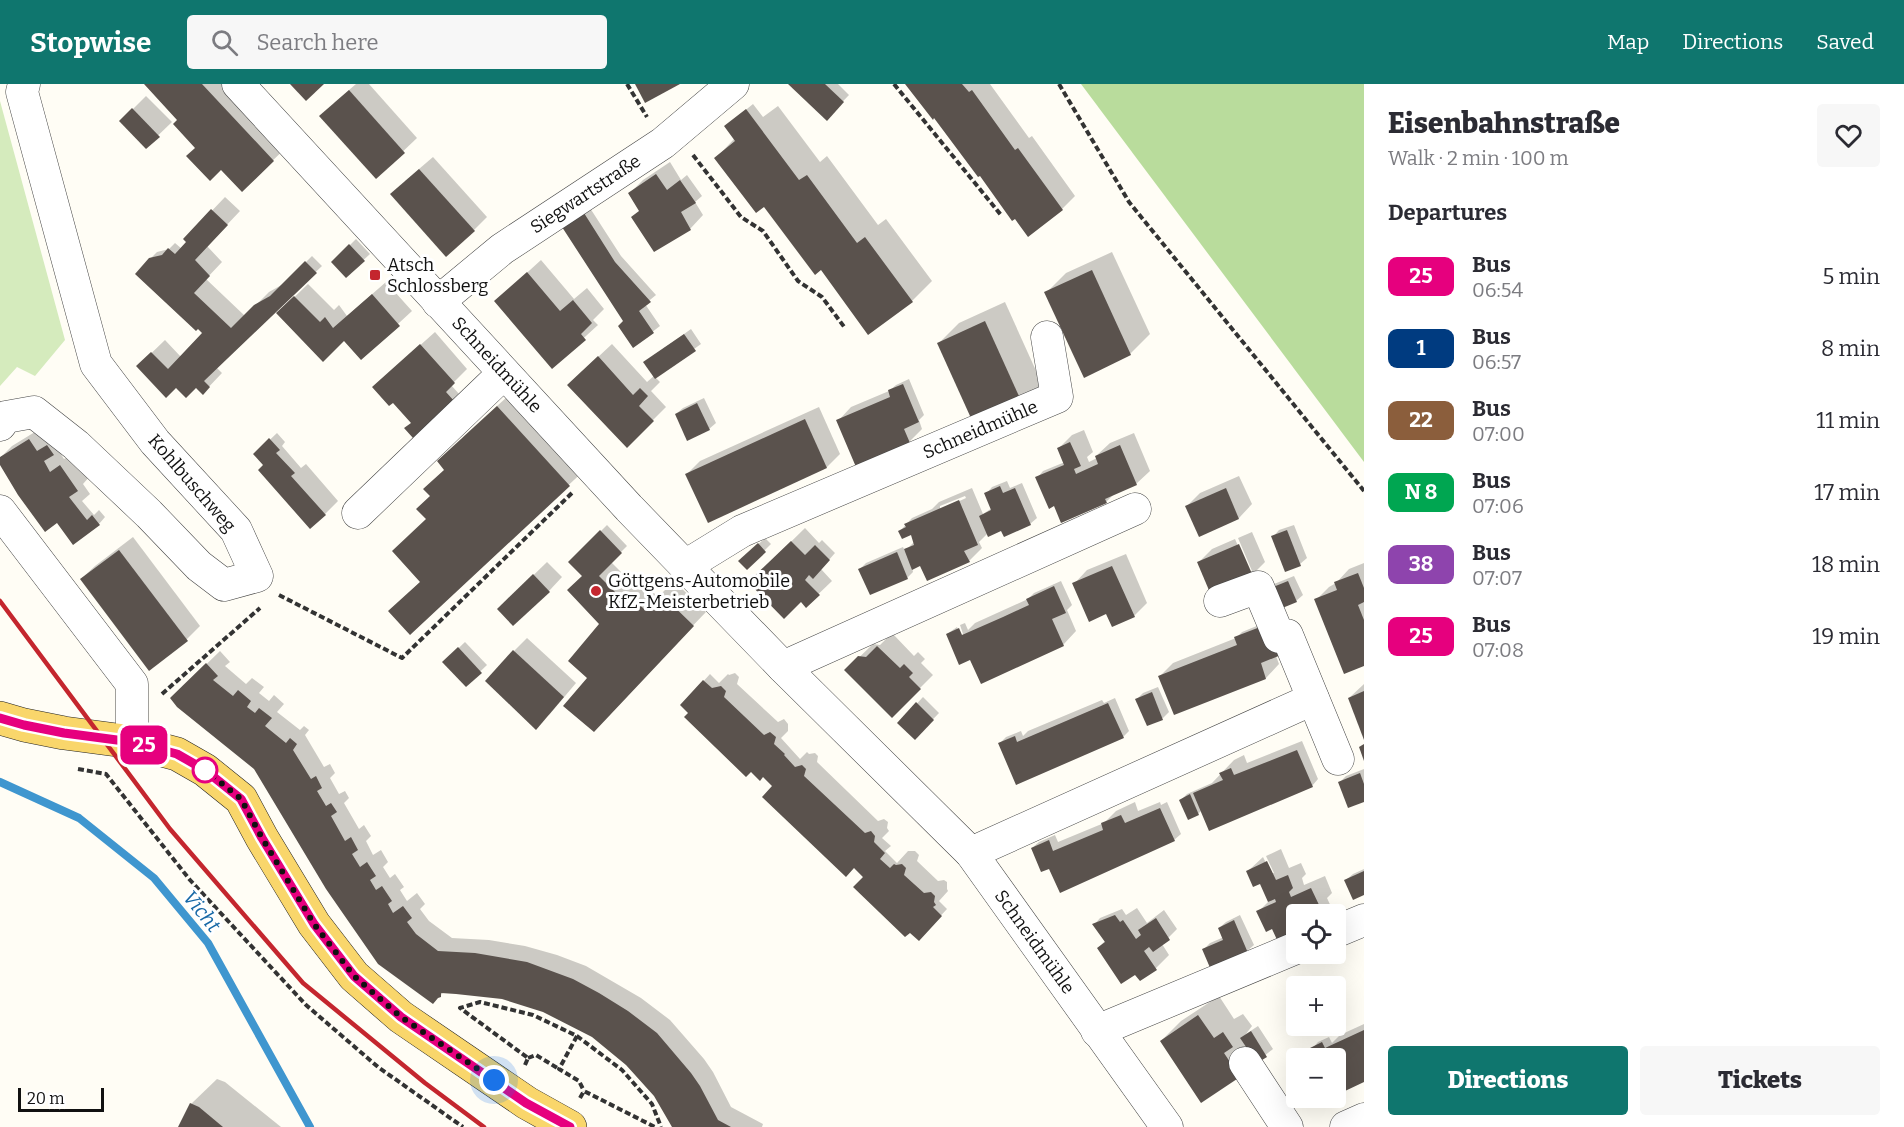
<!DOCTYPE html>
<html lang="en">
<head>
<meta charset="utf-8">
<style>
  :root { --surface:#fff; --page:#f7f7f7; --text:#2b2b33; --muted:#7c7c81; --accent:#0f766e }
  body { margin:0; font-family:Bitter,serif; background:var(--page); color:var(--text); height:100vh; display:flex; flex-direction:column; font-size:22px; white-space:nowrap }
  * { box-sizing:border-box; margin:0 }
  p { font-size:20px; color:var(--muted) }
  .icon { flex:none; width:33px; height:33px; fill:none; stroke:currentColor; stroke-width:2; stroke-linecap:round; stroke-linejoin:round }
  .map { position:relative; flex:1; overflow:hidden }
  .sheet { display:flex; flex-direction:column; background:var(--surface); width:540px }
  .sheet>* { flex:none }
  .badge { padding:0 12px; border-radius:9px; font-size:21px; line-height:39px }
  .tools { position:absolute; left:1286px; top:820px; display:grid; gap:12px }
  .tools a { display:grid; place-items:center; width:60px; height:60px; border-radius:6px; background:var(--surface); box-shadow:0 6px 24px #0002; font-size:30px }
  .scale { position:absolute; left:18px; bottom:15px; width:86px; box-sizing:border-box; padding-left:6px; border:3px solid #111; border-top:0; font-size:16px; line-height:21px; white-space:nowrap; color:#111; -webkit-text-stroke:4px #fff; paint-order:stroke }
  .you { position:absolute; width:30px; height:30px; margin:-15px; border:4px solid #fff; border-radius:50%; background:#1a73e8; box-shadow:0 0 0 9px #1a73e833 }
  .map>.badge { position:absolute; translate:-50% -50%; box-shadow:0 0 0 3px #fff }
  h2 { padding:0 24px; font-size:22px; line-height:54px }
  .round { display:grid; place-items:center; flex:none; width:63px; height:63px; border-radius:6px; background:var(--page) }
  .overview { display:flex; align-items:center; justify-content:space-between; height:102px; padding:0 24px }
  h1 { font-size:28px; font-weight:800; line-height:45px }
  .primary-button { display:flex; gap:12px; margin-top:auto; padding:12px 24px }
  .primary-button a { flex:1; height:69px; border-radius:6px; background:var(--accent); color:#fff; font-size:24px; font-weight:800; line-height:69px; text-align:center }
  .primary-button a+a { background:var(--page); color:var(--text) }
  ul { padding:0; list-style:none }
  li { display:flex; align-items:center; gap:18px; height:72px; padding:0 24px }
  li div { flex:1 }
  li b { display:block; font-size:22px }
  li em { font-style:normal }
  li .badge { min-width:66px; font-weight:700; text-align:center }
  header { display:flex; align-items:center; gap:36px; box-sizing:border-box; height:84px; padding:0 30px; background:var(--accent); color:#fff }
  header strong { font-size:28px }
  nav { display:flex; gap:33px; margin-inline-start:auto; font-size:21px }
  .search { width:420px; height:54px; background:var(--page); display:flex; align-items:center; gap:15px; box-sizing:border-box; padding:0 21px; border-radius:6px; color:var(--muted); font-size:22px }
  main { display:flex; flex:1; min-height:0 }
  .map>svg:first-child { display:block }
  .green { fill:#d5ebbd }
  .forest { fill:#b9dc9c }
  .shadow { fill:#0003; fill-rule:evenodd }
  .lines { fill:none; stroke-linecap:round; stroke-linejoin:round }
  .stream { stroke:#3f96cf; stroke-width:8 }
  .building { fill:#5a524d }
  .minor-casing { stroke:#444; stroke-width:33 }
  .major-casing { stroke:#222; stroke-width:34 }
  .path { stroke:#333; stroke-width:4; stroke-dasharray:6 3; stroke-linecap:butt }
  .minor { stroke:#fff; stroke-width:32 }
  .major { stroke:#f9d66b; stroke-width:33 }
  .rail { stroke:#c4262e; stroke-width:4.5 }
  .line-casing { stroke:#fff; stroke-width:14 }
  .line { stroke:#e6007e; stroke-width:9 }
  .walk { stroke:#111; stroke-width:6; stroke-dasharray:0 10.8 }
  .poi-dot { fill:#c4262e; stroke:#fff; stroke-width:2 }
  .stop-dot { fill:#fff; stroke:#e6007e; stroke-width:3 }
  .labels { text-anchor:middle; stroke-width:6; stroke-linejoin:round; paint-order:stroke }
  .street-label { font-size:18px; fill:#111; stroke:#fff }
  .poi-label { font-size:18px; fill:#111; stroke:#fff; text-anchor:start }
  .water-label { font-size:20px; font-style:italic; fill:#1768a6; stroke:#fff }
</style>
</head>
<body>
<header>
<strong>Stopwise</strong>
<div class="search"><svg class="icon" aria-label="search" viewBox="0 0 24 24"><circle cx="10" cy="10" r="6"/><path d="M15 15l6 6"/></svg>Search here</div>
<nav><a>Map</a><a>Directions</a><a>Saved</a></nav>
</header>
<main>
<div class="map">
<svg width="1364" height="1043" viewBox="0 0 1364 1043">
  <rect width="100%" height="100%" fill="#fffdf5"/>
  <polygon class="green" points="0,17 65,256 35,292 17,283 0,302"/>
  <polygon class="forest" points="1081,0 1364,0 1364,378"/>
  <g class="shadow">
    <polygon points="146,0 240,0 293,57 242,106 221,84 197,63 179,36"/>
    <polygon points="356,0 369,0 417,54 376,93 334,19"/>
    <polygon points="790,0 838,0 849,11 827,34"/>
    <polygon points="907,0 990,0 1029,54 1032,52 1075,112 1062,125 980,89"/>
    <polygon points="146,12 172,38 146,63 121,37"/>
    <polygon points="753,20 763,33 778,22 820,78 827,72 878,141 886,135 932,197 912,217 869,249 821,184 764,121 716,74 735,54 726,42"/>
    <polygon points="433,73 487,133 474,146 405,97"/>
    <polygon points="670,78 681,96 687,91 702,112 695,118 703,131 690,145 640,126 629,110 643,96"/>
    <polygon points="225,113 240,127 207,162 222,178 206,195 245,232 269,208 285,199 312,172 322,182 216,283 222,289 203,309 196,302 176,302 138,282 165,256 181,273 204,249 150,175 157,168 169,165 175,159 182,165 189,158 185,155"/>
    <polygon points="590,124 621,172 656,211 645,220 660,242 634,262 625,237 564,143"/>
    <polygon points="356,155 370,170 346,192 333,178"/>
    <polygon points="1112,168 1150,250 1130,270 1046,209 1066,189"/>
    <polygon points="541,176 574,215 587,204 604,225 593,236 598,241 552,283 496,217"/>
    <polygon points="386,198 412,227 361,274 344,255 278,229 308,200 334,226 339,221 347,232"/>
    <polygon points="1005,218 1042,300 1022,320 939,259 959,239"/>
    <polygon points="691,245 701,260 655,293 660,298 651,307 666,323 627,362 582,288 612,260 647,298 655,291 645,278"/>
    <polygon points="435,248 467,285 451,301 460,311 454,317 412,338 388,290"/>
    <polygon points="909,295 924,331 919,336 922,345 909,358 838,337 851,323 889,307 896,301"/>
    <polygon points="517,304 589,382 410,549 390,527 421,497 427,435 432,412 464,352"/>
    <polygon points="704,314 716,339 709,345 676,330 683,324"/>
    <polygon points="819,323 840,370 827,383 687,390 700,377"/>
    <polygon points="43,343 64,375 74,369 90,392 83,400 90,410 82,417 94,431 99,426 105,433 99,440 59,439 0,378 0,374 12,362"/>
    <polygon points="1084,346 1093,368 1087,373 1089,378 1097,374 1096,372 1110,359 1134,349 1150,387 1136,400 1115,409 1106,418 1055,420 1037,394 1043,387 1065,378 1059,364 1072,351"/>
    <polygon points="277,349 285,358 282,362 301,384 306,380 338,417 325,430 265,381 255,370"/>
    <polygon points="1239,392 1252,420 1239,434 1200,451 1187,422 1200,409"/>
    <path d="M1007,397l3,7 12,-5 15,35 -7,6 -42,9 -9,9 3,6 -13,13 -48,3 -9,4 1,4 -6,6 -47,-9 6,-6 37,-16 2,4 10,-10 -4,-8 -11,-2 12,-13 20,-9 7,-7 33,-14 11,26 9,-6 -6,-14 6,-7zM965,412l1,2 -26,12v-4z"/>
    <polygon points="607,441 627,462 611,478 639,506 645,500 658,513 674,497 706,528 680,555 603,580 601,540 584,492 570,478"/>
    <polygon points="1294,441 1307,474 1300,480 1286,486 1273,453 1279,446"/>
    <polygon points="805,444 819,459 822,456 835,469 821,485 832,497 806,522 801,516 750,498"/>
    <polygon points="1252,448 1265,478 1252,491 1199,478 1212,465 1235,455 1249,487 1252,487 1238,454"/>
    <polygon points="133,453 200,542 187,555 149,584 81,495 95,482"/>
    <polygon points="765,454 771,460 747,484 740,477"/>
    <polygon points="1126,470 1147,519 1134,532 1106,528 1074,500 1087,486"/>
    <polygon points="547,478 562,493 549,507 512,512"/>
    <polygon points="1364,479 1364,580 1316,516 1329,503 1336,499 1349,485"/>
    <polygon points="1294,492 1303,511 1296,517 1268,506 1274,500"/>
    <polygon points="1061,497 1072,521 1067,526 1076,547 1063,561 971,573 947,550 957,543 961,553 963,550 960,541 965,539 968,546 975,539 1028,515 1034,509"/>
    <polygon points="1274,535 1276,572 1279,580 1266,594 1160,592 1173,579 1236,554 1242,548"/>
    <polygon points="892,549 914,572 918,568 925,575 921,579 933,591 892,632 846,586 873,560 880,561"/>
    <polygon points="527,554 576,599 549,631 514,567"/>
    <polygon points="465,558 487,581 466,601 444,578"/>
    <polygon points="220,567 230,578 225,582 246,600 252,594 264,603 259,609 269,617 274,611 284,620 277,628 300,646 304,642 309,646 305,651 324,683 330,680 335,689 330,694 339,710 345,707 349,714 344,719 359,745 364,741 371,752 366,757 373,771 381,766 388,778 383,783 390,794 395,790 404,803 400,806 407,817 417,809 425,820 420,825 429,837 452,854 489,856 525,862 557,871 586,882 641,914 670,936 704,975 713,988 731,1023 763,1040 762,1043 674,1043 655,1011 627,979 593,952 544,927 502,914 444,908 433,918 266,699 185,601"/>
    <polygon points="735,589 739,593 737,600 778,638 784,635 788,640 788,647 781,654 800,675 807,668 809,670 815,669 818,672 817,678 878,737 884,735 888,738 887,744 889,747 882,754 891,762 885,767 897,779 908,767 915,767 919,771 917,777 938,797 944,796 947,798 947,805 948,807 939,817 947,825 919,855 854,783 782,694 690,629 682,621 710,590 719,599 728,590 729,591"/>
    <polygon points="1364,600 1364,652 1349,614"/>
    <polygon points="1158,603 1169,628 1163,634 1148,640 1137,615 1143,609"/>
    <polygon points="923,613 939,629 915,654 899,639"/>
    <polygon points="1115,614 1129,647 1123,653 1000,659 1006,653 1021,647 1023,652 1028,647 1102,616 1104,619"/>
    <polygon points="1302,657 1318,695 1312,702 1202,726 1198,730 1181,716 1187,710 1212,699 1234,676 1244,671 1247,679"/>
    <polygon points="1364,685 1364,716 1339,699 1346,692"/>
    <polygon points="1135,718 1138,727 1160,718 1161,721 1167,718 1181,750 1174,756 1050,782 1032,764 1039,758 1055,751 1058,758 1104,739 1116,727"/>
    <polygon points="1281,765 1289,784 1301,779 1306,790 1302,794 1304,801 1325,792 1332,809 1327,814 1333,827 1329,831 1296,831 1273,843 1258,828 1269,817 1261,798 1248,787 1263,773 1271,789 1274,789 1266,772"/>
    <polygon points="1364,785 1364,809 1346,796 1353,790"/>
    <polygon points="1137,824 1147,839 1164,826 1177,845 1162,860 1169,871 1156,884 1136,888 1098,864 1105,857 1094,841 1100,834 1122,825 1126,831"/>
    <polygon points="1240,831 1254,861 1247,867 1204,865 1210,859 1224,853 1219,844 1226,838"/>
    <polygon points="1219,912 1234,935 1243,930 1252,942 1246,950 1258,942 1273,965 1239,992 1161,957 1181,937"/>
    <polygon points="1364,940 1364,997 1335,982 1335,975 1316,975 1312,965 1318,958 1329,953 1332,959 1340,951"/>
    <polygon points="217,995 225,998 281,1043 180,1043 191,1020"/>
  </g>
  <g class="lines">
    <polyline class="stream" points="0,698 79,734 154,794 208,859 310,1043"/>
  </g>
  <g class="building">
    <polygon points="144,0 202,0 274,77 242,108 221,86 210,97 186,72 195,64 173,40 177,36"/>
    <polygon points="290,0 324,0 306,17"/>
    <polygon points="635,0 680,0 645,19"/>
    <polygon points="788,0 825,0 844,18 827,37"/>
    <polygon points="905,0 962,0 969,8 972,6 1015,66 1018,64 1063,126 1028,153 1015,135 1012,137 980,92 978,93 934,34 933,36"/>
    <polygon points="349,6 405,69 376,95 319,32"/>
    <polygon points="132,24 160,53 146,65 119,37"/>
    <polygon points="746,25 799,96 807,91 857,159 865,153 913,218 868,251 821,186 815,191 764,123 756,129 714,74 735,57 724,42"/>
    <polygon points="419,85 475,147 446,173 390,110"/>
    <polygon points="656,90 667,106 680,96 696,119 681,128 691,146 654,168 631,133 639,127 628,109"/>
    <polygon points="211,125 228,141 195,176 210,192 194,209 231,244 254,221 270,212 305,177 317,189 204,297 210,303 203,311 196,304 186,314 176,304 166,314 136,282 151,268 168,285 202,249 198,245 196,247 135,190 149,174 162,171 168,164 175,170 186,158 183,155"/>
    <polygon points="584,129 615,178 651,218 639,227 654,249 633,264 618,242 623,237 562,143"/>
    <polygon points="349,160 365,177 346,194 331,178"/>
    <polygon points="1092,186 1131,271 1084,294 1044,208"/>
    <polygon points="527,188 560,227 573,216 592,239 581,250 586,256 552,285 494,217"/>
    <polygon points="372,210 400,242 361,276 344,257 323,278 276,229 294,212 320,238 325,233 333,244"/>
    <polygon points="985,237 1023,321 975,343 937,259"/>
    <polygon points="684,250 696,267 655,295 643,278"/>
    <polygon points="420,260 455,299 446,308 455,318 413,354 404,344 411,339 393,319 389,322 372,303"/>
    <polygon points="598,272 633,311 640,304 648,312 639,322 654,337 627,364 567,301"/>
    <polygon points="903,300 919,338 904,345 910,359 856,383 836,336 890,313 888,306"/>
    <polygon points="697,319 710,346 687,357 675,330"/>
    <polygon points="497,322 570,402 410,551 388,527 420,498 392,467 426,435 416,425 430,412 423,405 444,386 437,377"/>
    <polygon points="805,335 827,384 708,439 685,390"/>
    <polygon points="269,354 280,366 276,369 295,389 291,392 326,431 310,445 258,386 263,381 253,370"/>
    <polygon points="29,355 37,367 47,361 54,371 44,377 50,388 60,381 78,407 69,413 87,436 92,431 100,441 73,461 57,439 45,448 18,411 0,381 0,373"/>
    <polygon points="1070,358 1081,382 1074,385 1076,390 1098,380 1095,372 1120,361 1137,401 1105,415 1107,419 1061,439 1054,422 1049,425 1035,393 1064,381 1057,364"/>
    <polygon points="1000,402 1003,409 1015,404 1031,441 1004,453 1001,447 988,453 979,432 991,426 984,409"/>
    <polygon points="1226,404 1239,435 1199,453 1185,422"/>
    <polygon points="959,416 978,461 964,467 970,478 927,497 920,482 912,486 904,465 914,461 911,451 902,455 898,447 906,443 904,440"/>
    <polygon points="600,446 622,469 599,492 625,518 631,512 645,526 660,509 694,542 594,648 563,622 587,594 568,577 599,540 567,506 582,492 568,478"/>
    <polygon points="1287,446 1301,482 1285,488 1271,452"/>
    <polygon points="791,457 805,471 815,461 830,476 813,495 809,491 805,496 820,511 806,524 801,518 784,535 748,498"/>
    <polygon points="758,459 766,468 747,486 738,477"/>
    <polygon points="1239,460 1253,492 1211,511 1197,478"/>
    <polygon points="119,466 188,557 149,587 80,495"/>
    <polygon points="897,468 908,495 870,511 858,485"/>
    <polygon points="1112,482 1135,533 1112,543 1106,530 1089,538 1072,499"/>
    <polygon points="1358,489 1364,504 1364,518 1358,521 1364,536 1364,582 1344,590 1314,515 1337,506 1334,498"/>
    <polygon points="533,490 550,508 513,542 497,525"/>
    <polygon points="1288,497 1297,518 1275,527 1266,506"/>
    <polygon points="1054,502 1066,529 1052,535 1064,562 981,600 970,576 959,581 946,550 959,544 962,551 1003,533 1029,521 1026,515"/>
    <polygon points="1268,540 1281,571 1261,579 1266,595 1174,631 1158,592 1237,561 1234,553"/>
    <polygon points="877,562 900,584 904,580 913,589 909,593 921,605 892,634 844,586 858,572 866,573"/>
    <polygon points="458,563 482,589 466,603 442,578"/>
    <polygon points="513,566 564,613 536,646 485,597"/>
    <polygon points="206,579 218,592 213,596 233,612 238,606 251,617 247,623 255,629 259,624 272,634 265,642 286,659 290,654 297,660 293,666 311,695 316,692 322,704 317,707 326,722 331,719 337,728 331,732 345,757 351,753 358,766 352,770 360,783 367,778 376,792 370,796 376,806 382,802 392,817 388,820 393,829 403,822 412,834 407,838 416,850 438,867 475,869 527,878 573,895 599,909 628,927 657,949 691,989 700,1002 718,1036 731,1043 672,1043 654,1012 626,981 592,953 543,928 502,915 456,910 441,909 441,913 438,914 433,920 378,880 326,805 254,685 177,623 170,614"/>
    <polygon points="703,596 712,604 721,602 726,607 724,613 764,651 770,648 776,653 774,660 785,670 784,671 795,683 802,681 806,685 804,692 865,749 871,747 875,752 874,758 885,769 880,775 890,784 894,780 896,781 902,780 906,784 904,791 924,809 931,808 935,812 934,818 936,821 933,823 942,832 919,857 910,849 905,853 853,803 863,793 854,784 846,793 762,713 772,702 763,693 760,697 751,688 746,693 684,633 688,629 680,621"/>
    <polygon points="1364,607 1364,656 1348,614"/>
    <polygon points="1152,608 1163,636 1147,642 1135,615"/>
    <polygon points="916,618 934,636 915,656 897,639"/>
    <polygon points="1108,619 1124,654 1016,701 998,659 1015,652 1017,658"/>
    <polygon points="1364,660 1364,677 1359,663"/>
    <polygon points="1297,666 1313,703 1209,747 1193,709 1223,696 1219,689 1231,684 1234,691"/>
    <polygon points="1360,689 1364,700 1364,718 1348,724 1338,698"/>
    <polygon points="1190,710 1199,731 1188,736 1179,716"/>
    <polygon points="1160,724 1175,757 1060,809 1049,785 1041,788 1031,764 1049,756 1053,767 1103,746 1101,739 1121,731 1125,739"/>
    <polygon points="1267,777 1276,796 1288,791 1293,804 1289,808 1291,813 1311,804 1320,823 1313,826 1315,831 1296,831 1296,853 1279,860 1272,845 1266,848 1256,827 1276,818 1275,815 1268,818 1260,800 1253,803 1246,787"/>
    <polygon points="1364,787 1364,811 1353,816 1344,796"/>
    <polygon points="1115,831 1120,838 1123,836 1136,855 1141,851 1138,846 1156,834 1170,856 1153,868 1149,863 1144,867 1157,886 1140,897 1135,891 1121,900 1097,864 1105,858 1092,840"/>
    <polygon points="1234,836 1248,869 1211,886 1202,865 1223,856 1218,844"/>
    <polygon points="1198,931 1214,954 1223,948 1233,963 1224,969 1240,993 1201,1019 1160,957"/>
    <polygon points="1364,946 1364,998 1345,1007 1335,985 1335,975 1315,975 1310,964 1322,958 1325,964"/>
    <polygon points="1251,947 1267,973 1257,979 1240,954"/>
    <polygon points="190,1019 199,1023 223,1043 178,1043"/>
  </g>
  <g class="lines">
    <defs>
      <g id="minor">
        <path id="s1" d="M238,0l391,424 154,159 188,186 196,274"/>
        <path id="s2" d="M438,218l64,-53 161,-106 70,-59"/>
        <polyline points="0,341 6,333 34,328 76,361 149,430 199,482 224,501 257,492 236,446 155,358 96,280 22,8 24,0"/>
        <polyline points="0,427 132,600 132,658"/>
        <polyline points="358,429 504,289"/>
        <path id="s3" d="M685,482l57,-35 315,-134 -10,-60"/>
        <polyline points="1220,517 1258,503 1279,553 1287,551 1338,675"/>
        <polyline points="783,583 1135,425"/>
        <polyline points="971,769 1313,615"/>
        <polyline points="1335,848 1364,836"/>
        <polyline points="1097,947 1296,864"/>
        <polyline points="1245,979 1287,1043"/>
        <polyline points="1346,1043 1364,1035"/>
      </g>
      <polyline id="major" points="0,634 24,641 64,649 132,658 177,670 205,686 241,715 262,754 314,840 354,892 401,933 527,1019 570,1043"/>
    </defs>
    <use href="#minor" class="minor-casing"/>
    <use href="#major" class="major-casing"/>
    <g class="path">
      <polyline points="627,0 647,33"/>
      <polyline points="894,0 1001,131"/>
      <polyline points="1059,0 1129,118 1364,407"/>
      <polyline points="693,71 741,133 763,147 798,197 822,213 845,244"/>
      <polyline points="279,511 402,574 573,408"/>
      <polyline points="162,610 260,524"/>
      <polyline points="78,685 106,690 190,796 306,921 378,983 463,1043"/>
      <polyline points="577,952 559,985 579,997 584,1007"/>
      <polyline points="528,974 536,971 559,985"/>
      <polyline points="525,981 528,974 460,924 480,918 533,931 577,952 622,986 652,1020 661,1043"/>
      <polyline points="580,1014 584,1007 655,1043"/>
    </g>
    <use href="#minor" class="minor"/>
    <use href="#major" class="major"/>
    <polyline class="rail" points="0,517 170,745 303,899 425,999 484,1043"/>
  </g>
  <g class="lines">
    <defs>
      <polyline id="line" points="0,634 24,641 64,649 132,658 177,670 205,686 241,715 262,754 314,840 354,892 401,933 526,1019 570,1043"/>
    </defs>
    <use href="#line" class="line-casing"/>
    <use href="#line" class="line"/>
    <polyline class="walk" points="205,686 241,715 262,754 314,840 354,892 401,933 494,996"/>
  </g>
  <g class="poi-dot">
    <rect x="369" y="185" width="12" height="12" rx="3"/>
    <circle cx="596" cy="507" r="6"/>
  </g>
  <circle class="stop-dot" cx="205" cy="686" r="12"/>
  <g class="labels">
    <g class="street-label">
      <text dy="6" stroke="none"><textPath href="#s2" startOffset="183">Siegwartstraße</textPath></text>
      <text dy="6" stroke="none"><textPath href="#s1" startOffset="382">Schneidmühle</textPath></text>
      <text dy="6" stroke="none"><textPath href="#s3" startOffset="326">Schneidmühle</textPath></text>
      <text transform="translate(192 399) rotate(49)" y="6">Kohlbuschweg</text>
      <text dy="6" stroke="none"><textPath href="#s1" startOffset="1172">Schneidmühle</textPath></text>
    </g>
    <g class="poi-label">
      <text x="387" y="187">Atsch<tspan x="387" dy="21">Schlossberg</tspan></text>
      <text x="608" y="503">Göttgens-Automobile<tspan x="608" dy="21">KfZ-Meisterbetrieb</tspan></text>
    </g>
    <g class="water-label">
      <text transform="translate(202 827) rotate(51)" y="7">Vicht</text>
    </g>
  </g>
</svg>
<div class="tools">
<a><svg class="icon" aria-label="locate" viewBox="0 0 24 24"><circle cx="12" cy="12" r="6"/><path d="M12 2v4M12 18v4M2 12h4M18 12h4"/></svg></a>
<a>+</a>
<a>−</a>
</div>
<div class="scale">20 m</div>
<div class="you" style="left:494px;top:996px"></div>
<b class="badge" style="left:144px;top:661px;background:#e6007e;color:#fff">25</b>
</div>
<section class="sheet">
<div class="overview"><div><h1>Eisenbahnstraße</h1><p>Walk · 2 min · 100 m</p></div><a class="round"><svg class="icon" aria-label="heart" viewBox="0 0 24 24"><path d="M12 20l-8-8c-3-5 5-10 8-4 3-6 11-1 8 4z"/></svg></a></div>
<h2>Departures</h2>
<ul>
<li><span class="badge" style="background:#e6007e;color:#fff">25</span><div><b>Bus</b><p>06:54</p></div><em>5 min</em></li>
<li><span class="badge" style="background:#003b80;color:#fff">1</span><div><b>Bus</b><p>06:57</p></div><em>8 min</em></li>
<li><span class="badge" style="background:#8b5e3c;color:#fff">22</span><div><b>Bus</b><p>07:00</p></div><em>11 min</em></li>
<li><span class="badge" style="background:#00a651;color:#fff">N 8</span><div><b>Bus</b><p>07:06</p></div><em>17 min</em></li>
<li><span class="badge" style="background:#8e44ad;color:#fff">38</span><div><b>Bus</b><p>07:07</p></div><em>18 min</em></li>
<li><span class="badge" style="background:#e6007e;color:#fff">25</span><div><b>Bus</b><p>07:08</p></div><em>19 min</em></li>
</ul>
<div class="primary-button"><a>Directions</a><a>Tickets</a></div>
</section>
</main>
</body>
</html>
